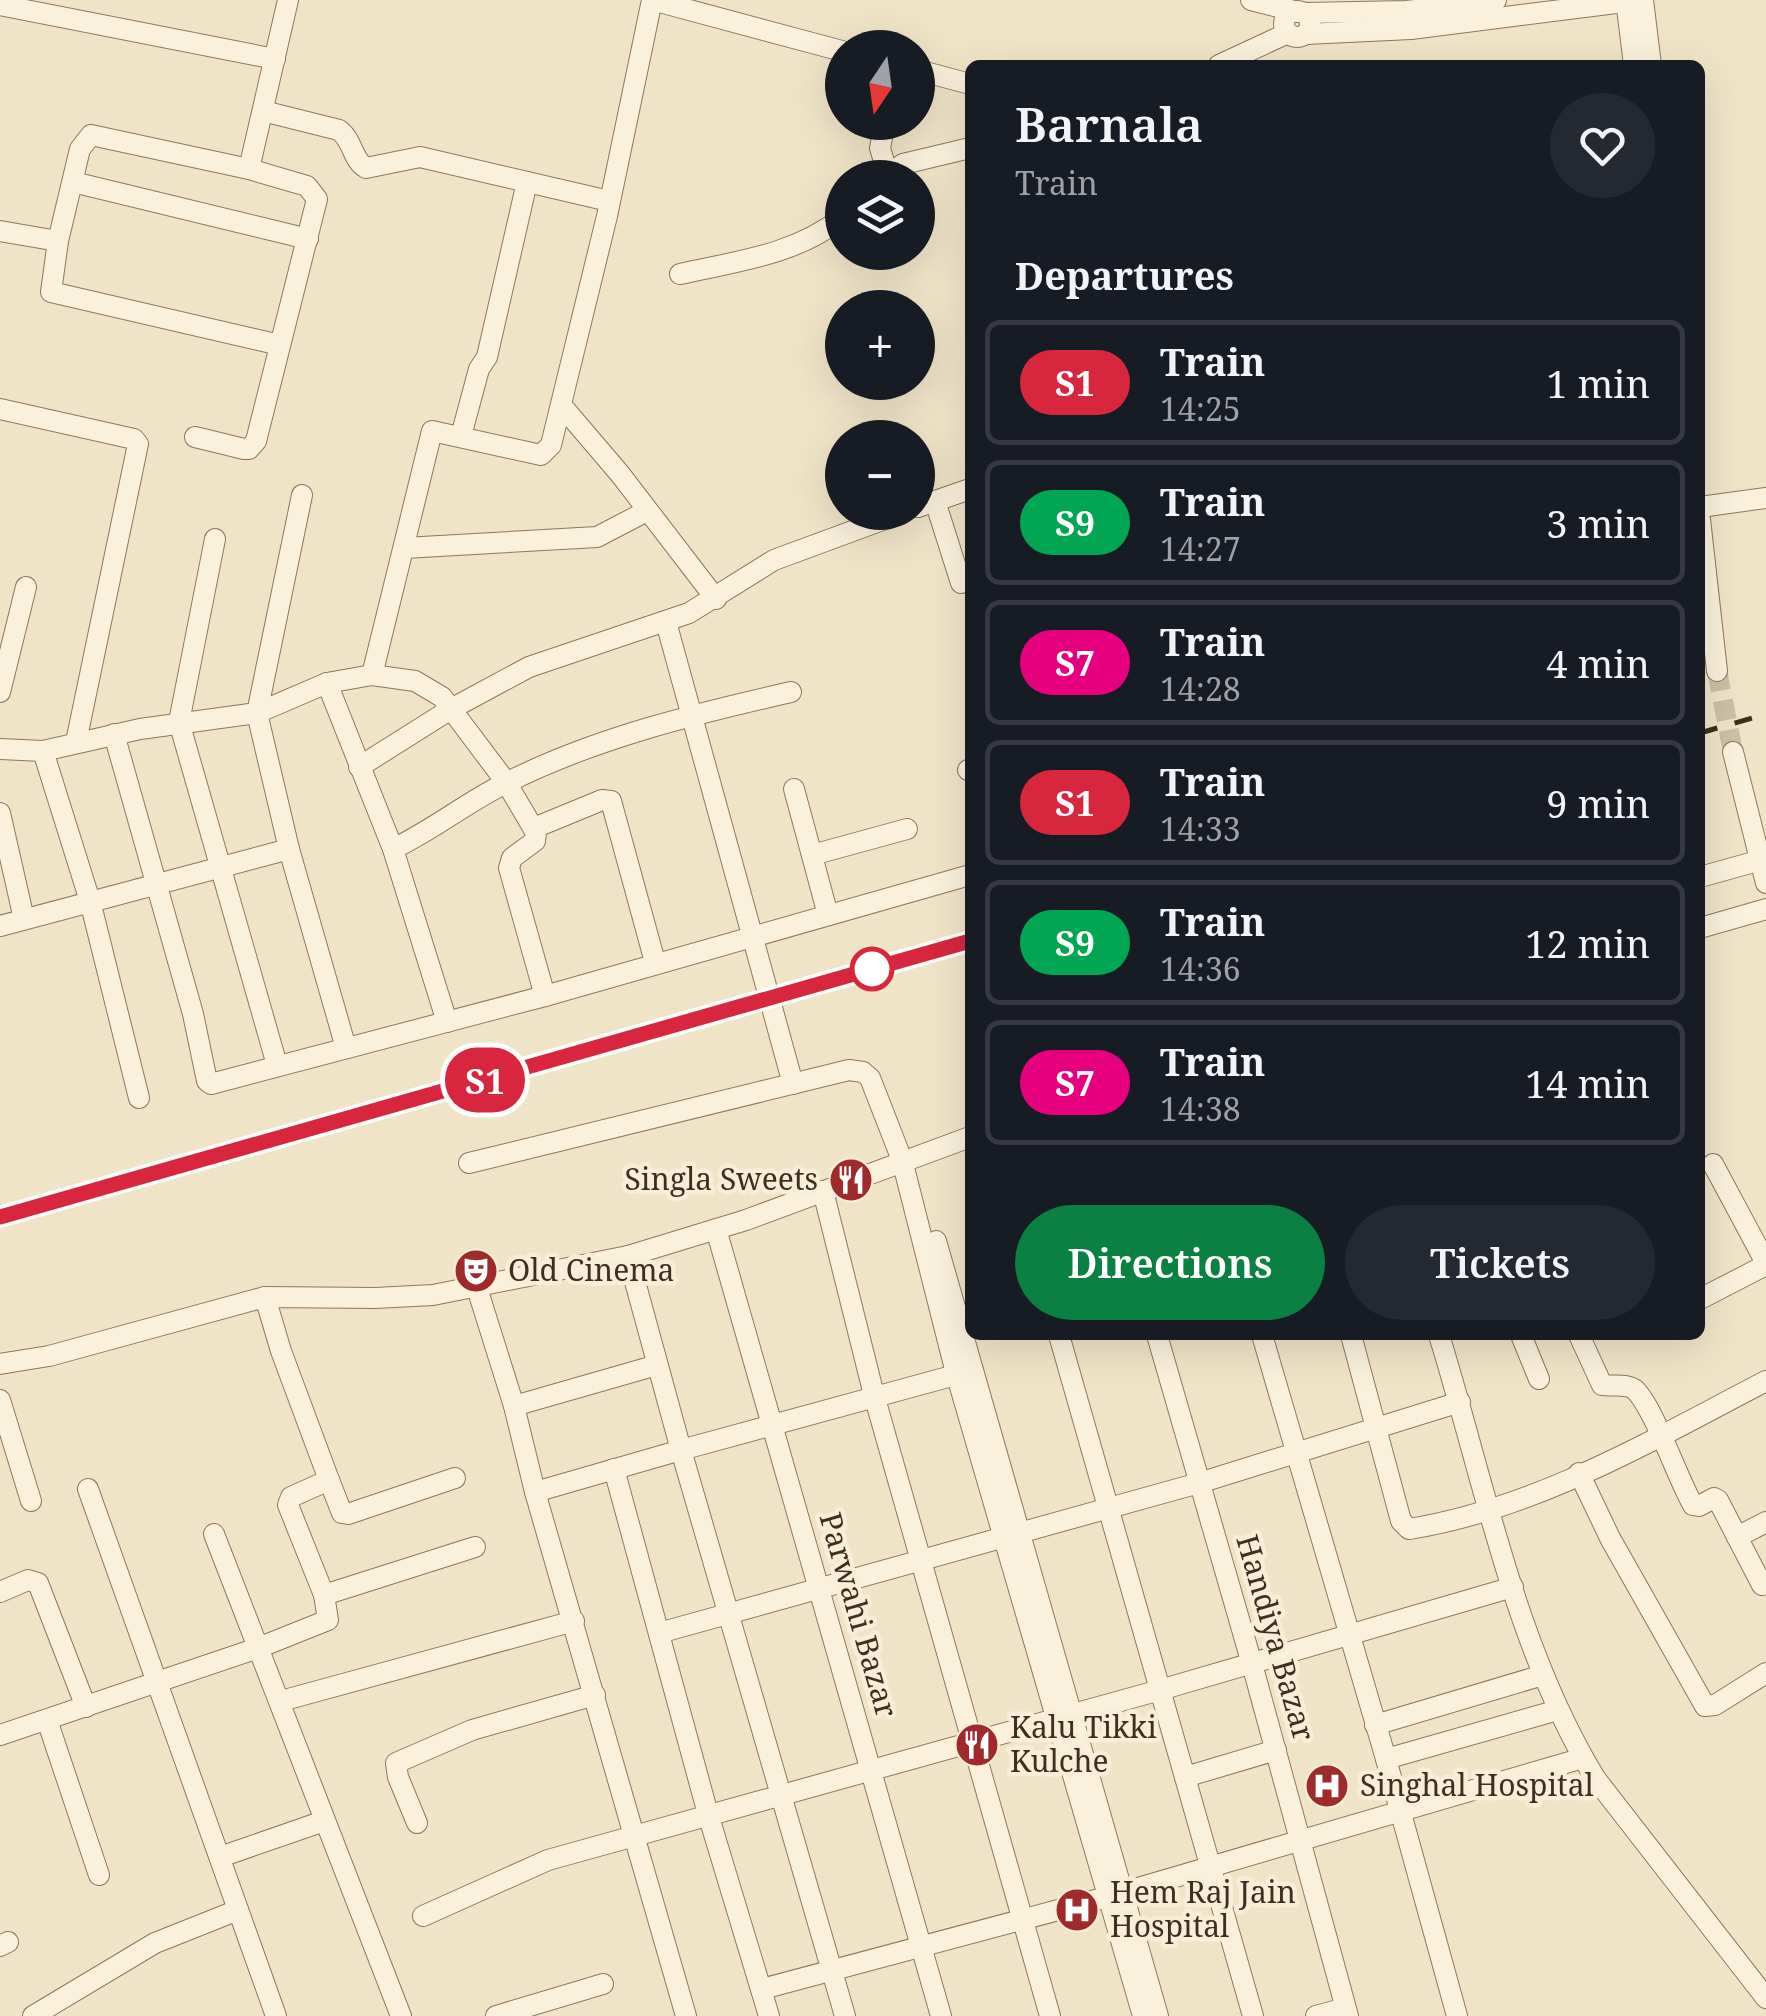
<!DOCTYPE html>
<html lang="en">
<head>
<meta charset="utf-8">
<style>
  :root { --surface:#171b24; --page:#242831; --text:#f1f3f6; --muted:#9ea1a6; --line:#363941; --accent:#0b8043 }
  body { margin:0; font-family:"Noto Serif",serif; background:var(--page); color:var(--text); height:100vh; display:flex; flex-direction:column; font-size:38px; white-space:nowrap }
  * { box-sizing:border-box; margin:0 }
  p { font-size:32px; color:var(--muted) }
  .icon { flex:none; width:55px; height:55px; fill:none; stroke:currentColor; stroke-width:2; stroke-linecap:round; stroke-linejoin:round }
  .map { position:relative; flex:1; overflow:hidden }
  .drawer { position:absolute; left:965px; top:60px; width:740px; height:1280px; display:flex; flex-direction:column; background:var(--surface); border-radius:15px; box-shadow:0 10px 40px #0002 }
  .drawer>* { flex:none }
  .badge { padding:0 20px; border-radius:32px; font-size:35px; line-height:65px }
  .needle { width:65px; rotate:193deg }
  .tools { position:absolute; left:825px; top:30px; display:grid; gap:20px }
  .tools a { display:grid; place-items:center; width:110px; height:110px; border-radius:50%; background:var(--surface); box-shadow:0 10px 40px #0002; font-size:50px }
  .map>.badge { position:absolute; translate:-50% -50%; box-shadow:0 0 0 5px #fff }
  h2 { padding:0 50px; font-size:38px; line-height:90px }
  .round { display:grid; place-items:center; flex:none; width:105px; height:105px; border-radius:52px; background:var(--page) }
  .headline { display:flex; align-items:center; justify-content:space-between; height:170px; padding:0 50px }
  h1 { font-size:48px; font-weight:600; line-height:75px }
  .primary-button { display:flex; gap:20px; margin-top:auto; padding:20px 50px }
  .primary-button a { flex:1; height:115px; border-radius:60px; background:var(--accent); color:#fff; font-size:40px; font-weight:600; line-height:115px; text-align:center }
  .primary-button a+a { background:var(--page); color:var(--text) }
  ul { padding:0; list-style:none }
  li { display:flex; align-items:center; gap:30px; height:125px; margin:0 20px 15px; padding:0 30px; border:5px solid var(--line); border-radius:15px }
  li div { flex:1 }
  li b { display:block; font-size:38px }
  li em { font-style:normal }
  li .badge { min-width:110px; font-weight:700; text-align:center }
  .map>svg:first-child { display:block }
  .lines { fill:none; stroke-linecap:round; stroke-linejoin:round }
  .minor-tunnel { stroke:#ccc0a6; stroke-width:20; stroke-dasharray:20 10; stroke-linecap:butt }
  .minor-casing { stroke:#8d765c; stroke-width:22 }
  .minor { stroke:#faf1dc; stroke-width:20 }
  .rail { stroke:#3d2e20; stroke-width:5; stroke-dasharray:18 18; stroke-linecap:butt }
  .line-casing { stroke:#fff; stroke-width:22 }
  .line { stroke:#d7263d; stroke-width:15 }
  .stop-dot { fill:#fff; stroke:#d7263d; stroke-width:5 }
  .labels { text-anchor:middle; stroke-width:9; stroke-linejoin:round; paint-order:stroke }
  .poi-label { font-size:30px; fill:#3d2e20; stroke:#f7eed8; text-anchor:start }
  .street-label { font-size:30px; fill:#3d2e20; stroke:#f7eed8 }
</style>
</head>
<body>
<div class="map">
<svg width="1766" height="2016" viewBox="0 0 1766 2016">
  <rect width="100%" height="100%" fill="#f0e4c8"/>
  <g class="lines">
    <polyline class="minor-tunnel" points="1717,671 1733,752"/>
    <defs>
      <g id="minor">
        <polyline points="652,0 842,51"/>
        <polyline points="1251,0 1298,12"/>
        <polyline points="1626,0 1634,65"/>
        <polyline points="1643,0 1651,65"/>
        <polyline points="0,5 275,59"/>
        <circle cx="1297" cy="24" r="13"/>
        <polyline points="1303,13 1407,11 1496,0"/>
        <polyline points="1306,34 1411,29 1640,0"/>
        <polyline points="1219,65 1288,33"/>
        <polyline points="918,70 970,84"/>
        <path d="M263,111l76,19c14,10 13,30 27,38l54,-11 189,44"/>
        <polyline points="885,122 880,148 888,175"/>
        <polyline points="249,169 288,0"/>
        <polyline points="885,178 903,164 970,148"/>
        <polyline points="73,182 308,239"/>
        <polyline points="0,231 58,241"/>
        <path d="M680,274c58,-13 114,-19 162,-56"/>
        <polyline points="562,406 620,474 716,599"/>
        <polyline points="0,409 134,439 138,444 76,742"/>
        <polyline points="461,436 479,369 487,357 527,182"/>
        <polyline points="195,437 244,449 249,449 256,441 317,199 307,186 249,169 91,135 80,149 58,241 51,292 280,345"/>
        <polyline points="302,495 257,713 289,849 346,1048"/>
        <polyline points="935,501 961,583"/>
        <polyline points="918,507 970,489"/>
        <polyline points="1700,507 1766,498"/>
        <polyline points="1700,519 1717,671"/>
        <polyline points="215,539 179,722 277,1065"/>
        <polyline points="404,548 597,537 647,511"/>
        <polyline points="666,622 793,1084"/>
        <polyline points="372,675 432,431 541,455 551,445 607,216 652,0"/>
        <polyline points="327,683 393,849 447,1022"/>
        <polyline points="0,692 26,587"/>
        <polyline points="114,734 193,1014 207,1081 211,1084 545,996 970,875"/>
        <polyline points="0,749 43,751 140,729 257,713 327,683 372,675 415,681 442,697 506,782 536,833 535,841 512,858 509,868 545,996"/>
        <polyline points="43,751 90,901 139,1098"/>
        <polyline points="1733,752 1766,883"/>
        <polyline points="359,767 451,709 529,667 689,613 774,560 904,512"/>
        <polyline points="968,770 970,770"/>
        <polyline points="794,789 828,915"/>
        <polyline points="0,813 24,919"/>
        <polyline points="534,828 602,800 611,801 655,962"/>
        <path d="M393,849c40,-19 74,-47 113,-66 89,-45 188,-69 285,-91"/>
        <polyline points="812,855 907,829"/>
        <polyline points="1700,877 1761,860"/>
        <polyline points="0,926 289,849"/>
        <polyline points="1700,928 1766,909"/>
        <polyline points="469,1163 849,1070 863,1072 870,1078 902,1160 956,1373 1143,2016"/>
        <polyline points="1713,1164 1766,1263"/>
        <polyline points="823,1191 874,1395 1050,2016"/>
        <polyline points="716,1229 941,2016"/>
        <polyline points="936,1241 1158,2016"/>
        <polyline points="628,1256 681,1450 970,1371"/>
        <polyline points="477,1288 514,1406 657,1365"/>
        <polyline points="1700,1299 1766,1265"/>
        <polyline points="1059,1335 1253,2016"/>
        <polyline points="1157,1335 1252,1664 1348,2016"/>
        <polyline points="1262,1335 1386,1759 1558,1710"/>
        <path d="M1351,1335l50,186 8,8c127,-20 245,-90 357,-148"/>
        <path d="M1439,1335c46,149 75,309 156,443l171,220"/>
        <polyline points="1521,1335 1539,1379"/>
        <path d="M1579,1335l23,50c10,2 23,-2 32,4 19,16 44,91 59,116l6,1 15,-8 4,2 44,85"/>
        <polyline points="0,1364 49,1356 265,1297 375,1298 433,1295 628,1256 746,1220 970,1137"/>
        <polyline points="0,1400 31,1501"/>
        <polyline points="514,1406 535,1492 686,2016"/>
        <polyline points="614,1469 708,1814 769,2016"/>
        <polyline points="1579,1473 1610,1538 1705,1706 1715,1705 1766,1673"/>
        <polyline points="329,1480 342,1513 348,1514 455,1478"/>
        <polyline points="88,1489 276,2016"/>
        <polyline points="535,1492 681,1450 845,2016"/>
        <polyline points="214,1534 401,2016"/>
        <polyline points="1737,1537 1766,1522"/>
        <polyline points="0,1592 28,1580 38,1583 86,1707"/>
        <polyline points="324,1595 475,1547"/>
        <polyline points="659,1633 1199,1483 1460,1402"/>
        <polyline points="281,1701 574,1621"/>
        <polyline points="47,1720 99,1875"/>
        <polyline points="1375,1725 1543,1675"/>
        <polyline points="0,1735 258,1648 328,1620 324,1595 288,1505 291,1497 329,1480 281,1351 265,1297"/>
        <polyline points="1386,1759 1457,2016"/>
        <polyline points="1185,1777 1276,1750"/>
        <polyline points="417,1823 398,1777 396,1763 472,1730 595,1695"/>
        <polyline points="220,1857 324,1821"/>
        <polyline points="423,1916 548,1860 1160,1690 1513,1587"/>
        <polyline points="0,1946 8,1942"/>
        <polyline points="762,1989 1107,1897 1583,1758"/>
        <polyline points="33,2016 155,1943 238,1910"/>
        <polyline points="496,2016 603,1984"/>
        <polyline points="1316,2016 1345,2008"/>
      </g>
    </defs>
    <use href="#minor" class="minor-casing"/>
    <use href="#minor" class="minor"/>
    <g class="rail">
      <polyline points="1700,733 1766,714"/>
      <polyline points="0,1217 970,941"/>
    </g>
  </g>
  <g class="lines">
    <defs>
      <polyline id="line" points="0,1217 970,941"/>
    </defs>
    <use href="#line" class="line-casing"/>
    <use href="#line" class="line"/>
  </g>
  <defs>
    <symbol id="restaurant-disc" viewBox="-11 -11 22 22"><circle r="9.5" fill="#9e2a2b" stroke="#f7eed8"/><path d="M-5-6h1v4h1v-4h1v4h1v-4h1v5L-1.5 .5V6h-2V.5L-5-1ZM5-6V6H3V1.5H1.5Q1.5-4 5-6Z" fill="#fff"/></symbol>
    <symbol id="theatre-disc" viewBox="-11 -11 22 22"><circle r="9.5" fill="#9e2a2b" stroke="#f7eed8"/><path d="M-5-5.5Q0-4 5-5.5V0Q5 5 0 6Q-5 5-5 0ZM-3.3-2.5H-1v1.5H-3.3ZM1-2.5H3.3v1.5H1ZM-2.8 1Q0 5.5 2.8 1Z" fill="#fff"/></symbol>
    <symbol id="hospital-disc" viewBox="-11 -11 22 22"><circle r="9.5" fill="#9e2a2b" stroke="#f7eed8"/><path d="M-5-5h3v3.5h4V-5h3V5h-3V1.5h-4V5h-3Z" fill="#fff"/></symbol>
  </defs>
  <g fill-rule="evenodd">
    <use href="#restaurant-disc" x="826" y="1155" width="50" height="50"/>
    <use href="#theatre-disc" x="451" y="1246" width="50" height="50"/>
    <use href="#restaurant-disc" x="952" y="1720" width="50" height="50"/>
    <use href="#hospital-disc" x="1302" y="1761" width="50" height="50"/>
    <use href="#hospital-disc" x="1052" y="1885" width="50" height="50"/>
  </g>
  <circle class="stop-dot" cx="872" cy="969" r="20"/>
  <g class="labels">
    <g class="poi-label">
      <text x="818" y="1190" text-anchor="end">Singla Sweets</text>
      <text x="508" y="1281">Old Cinema</text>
      <text x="1010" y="1738">Kalu Tikki<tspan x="1010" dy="34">Kulche</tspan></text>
      <text x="1360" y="1796">Singhal Hospital</text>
      <text x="1110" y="1903">Hem Raj Jain<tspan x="1110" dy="34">Hospital</tspan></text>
    </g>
    <g class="street-label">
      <text transform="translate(858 1615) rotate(74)" y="10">Parwahi Bazar</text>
      <text transform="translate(1275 1638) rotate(74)" y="10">Handiya Bazar</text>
    </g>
  </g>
</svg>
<div class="tools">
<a><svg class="needle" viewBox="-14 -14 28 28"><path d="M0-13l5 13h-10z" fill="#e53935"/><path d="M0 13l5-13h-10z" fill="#9ea1a6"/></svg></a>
<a><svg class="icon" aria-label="layers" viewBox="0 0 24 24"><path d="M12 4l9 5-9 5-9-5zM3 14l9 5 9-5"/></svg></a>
<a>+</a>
<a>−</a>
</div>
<b class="badge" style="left:485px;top:1080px;background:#d7263d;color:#fff">S1</b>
<section class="drawer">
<div class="headline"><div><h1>Barnala</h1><p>Train</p></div><a class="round"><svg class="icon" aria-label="heart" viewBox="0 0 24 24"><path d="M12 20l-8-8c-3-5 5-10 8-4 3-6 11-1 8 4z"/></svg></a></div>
<h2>Departures</h2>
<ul>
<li><span class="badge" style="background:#d7263d;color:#fff">S1</span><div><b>Train</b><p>14:25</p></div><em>1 min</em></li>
<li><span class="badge" style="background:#00a651;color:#fff">S9</span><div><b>Train</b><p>14:27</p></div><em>3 min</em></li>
<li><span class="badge" style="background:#e6007e;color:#fff">S7</span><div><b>Train</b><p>14:28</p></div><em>4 min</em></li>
<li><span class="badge" style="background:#d7263d;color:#fff">S1</span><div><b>Train</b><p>14:33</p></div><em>9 min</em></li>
<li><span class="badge" style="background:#00a651;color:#fff">S9</span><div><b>Train</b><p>14:36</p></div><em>12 min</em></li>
<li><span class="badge" style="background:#e6007e;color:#fff">S7</span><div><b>Train</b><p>14:38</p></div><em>14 min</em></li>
</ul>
<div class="primary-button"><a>Directions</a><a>Tickets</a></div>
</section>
</div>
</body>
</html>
